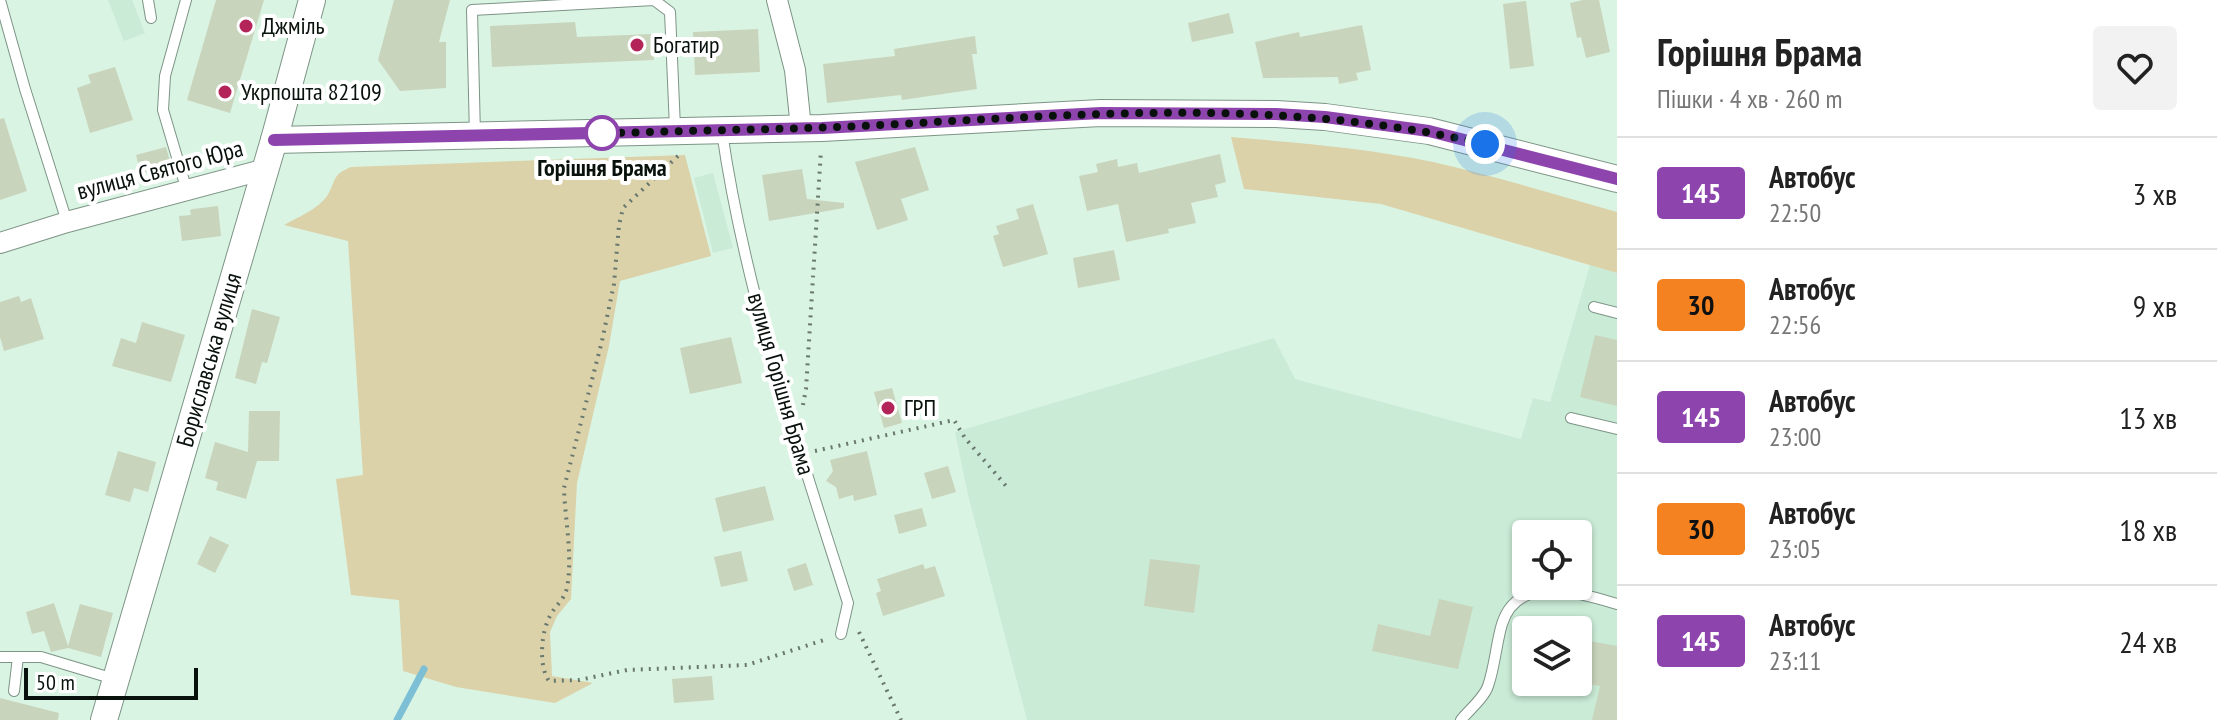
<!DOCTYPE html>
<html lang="uk">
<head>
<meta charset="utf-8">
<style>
  :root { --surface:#fff; --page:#f2f2f2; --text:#222; --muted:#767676; --line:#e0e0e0 }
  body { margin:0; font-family:"PT Sans Narrow",sans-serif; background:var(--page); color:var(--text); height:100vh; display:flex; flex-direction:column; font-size:30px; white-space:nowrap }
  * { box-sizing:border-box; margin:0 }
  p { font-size:26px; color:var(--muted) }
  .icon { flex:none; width:44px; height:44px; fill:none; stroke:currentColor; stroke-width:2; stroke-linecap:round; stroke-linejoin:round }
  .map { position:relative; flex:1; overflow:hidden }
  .side { display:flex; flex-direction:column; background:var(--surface); width:600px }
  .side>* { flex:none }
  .badge { padding:0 16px; border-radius:6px; font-size:28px; line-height:52px }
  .fabs { position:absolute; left:1512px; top:520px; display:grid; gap:16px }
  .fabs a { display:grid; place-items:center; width:80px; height:80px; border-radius:8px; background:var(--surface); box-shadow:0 2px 6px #0004; font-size:40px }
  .scale { position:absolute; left:24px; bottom:20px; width:174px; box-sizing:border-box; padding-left:8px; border:4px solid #08110c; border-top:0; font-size:22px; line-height:28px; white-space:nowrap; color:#08110c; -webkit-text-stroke:6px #fff; paint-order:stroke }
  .you { position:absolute; width:40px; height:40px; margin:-20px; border:6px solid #fff; border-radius:50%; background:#1a73e8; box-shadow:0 0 0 12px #1a73e833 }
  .map>.badge { position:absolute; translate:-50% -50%; box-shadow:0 0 0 4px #fff }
  .round { display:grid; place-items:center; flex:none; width:84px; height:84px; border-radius:8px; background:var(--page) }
  .headline { display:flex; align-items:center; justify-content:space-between; height:136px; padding:0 40px }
  h1 { font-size:38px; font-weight:600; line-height:60px }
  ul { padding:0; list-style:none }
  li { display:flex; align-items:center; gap:24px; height:112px; padding:0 40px; border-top:2px solid var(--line) }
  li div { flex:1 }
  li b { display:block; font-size:30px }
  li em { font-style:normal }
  li .badge { min-width:88px; font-weight:700; text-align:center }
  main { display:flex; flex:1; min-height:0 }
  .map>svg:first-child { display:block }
  .built { fill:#caebd6; fill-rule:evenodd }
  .green { fill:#dbd2aa }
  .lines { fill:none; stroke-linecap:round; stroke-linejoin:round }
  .stream { stroke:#7dbfd4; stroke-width:7 }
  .building { fill:#c9d4bc }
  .service-casing { stroke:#7d9486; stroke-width:12 }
  .minor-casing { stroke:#7d9486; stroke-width:22 }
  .tertiary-casing { stroke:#7d9486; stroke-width:28 }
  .path { stroke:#68786e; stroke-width:4; stroke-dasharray:2 6; stroke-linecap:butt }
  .service { stroke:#fff; stroke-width:10 }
  .minor { stroke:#fff; stroke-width:20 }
  .tertiary { stroke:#fff; stroke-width:26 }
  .line-casing { stroke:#fff; stroke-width:18 }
  .line { stroke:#8e44ad; stroke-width:12 }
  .walk { stroke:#08110c; stroke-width:8; stroke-dasharray:0 14.4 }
  .poi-dot { fill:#b32558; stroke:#fff; stroke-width:3 }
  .stop-dot { fill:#fff; stroke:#8e44ad; stroke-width:4 }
  .labels { text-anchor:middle; stroke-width:8; stroke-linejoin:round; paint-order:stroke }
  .poi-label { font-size:24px; fill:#08110c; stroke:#fff; text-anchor:start }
  .stop-label { font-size:24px; font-weight:bold; fill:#08110c; stroke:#fff }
  .street-label { font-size:24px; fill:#08110c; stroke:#fff }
</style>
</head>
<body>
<main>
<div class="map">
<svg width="1617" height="720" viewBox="0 0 1617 720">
  <rect width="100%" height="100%" fill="#daf4e3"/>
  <g class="built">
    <polygon points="108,0 132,0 145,33 124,41"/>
    <polygon points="713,173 733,248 713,253 694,178"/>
    <path d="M1590,265l27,8v447h-590l-59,-225 -13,-63 319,-94 21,41 226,60 12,-41 17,4zM1526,534h52v52h-52zM1526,630h52v52h-52z"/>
  </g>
  <g class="green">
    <path d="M1231,137c68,6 136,11 202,25 62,14 123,33 184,50v61l-236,-69 -137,-15z"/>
    <path d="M685,155l26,101 -91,25 -11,65 -32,137 -6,116 -14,17 -7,16 2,44 41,7 -38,20 -99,-16 -53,-16 -4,-71 -48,-5 -15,-116 27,-4 -15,-234 -64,-16c14,-8 33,-15 43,-29 10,-16 4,-21 24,-29z"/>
  </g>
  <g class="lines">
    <polyline class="stream" points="397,720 424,669"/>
  </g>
  <g class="building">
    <polygon points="216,0 264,0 230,113 187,100"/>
    <polygon points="394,0 450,0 439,42 446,42 446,88 400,91 378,60"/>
    <polygon points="1583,0 1599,0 1610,52 1586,58 1581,37 1577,38 1570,3"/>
    <polygon points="1526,1 1534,66 1510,69 1503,4"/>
    <polygon points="1229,13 1234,33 1192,42 1188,23"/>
    <polygon points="575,22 577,37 653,34 654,60 492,67 490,26"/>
    <polygon points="1362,25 1371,70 1356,73 1358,80 1339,84 1338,77 1263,78 1255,42 1299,32 1300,37"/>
    <polygon points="758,29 760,72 695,75 693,32"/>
    <polygon points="975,36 977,54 972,54 977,89 902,100 901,95 827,103 823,64 895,56 894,49"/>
    <polygon points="115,67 133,120 90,133 77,88 91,83 88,75"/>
    <polygon points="4,118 27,191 0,200 0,119"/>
    <polygon points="166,147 171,165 141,174 136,155"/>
    <polygon points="915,147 929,190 901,199 908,220 877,230 855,162"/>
    <polygon points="1220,154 1226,182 1215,185 1218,197 1191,203 1196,223 1168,229 1169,233 1126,242 1118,204 1087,211 1079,176 1098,172 1096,164 1117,159 1118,167 1137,163 1139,173"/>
    <polygon points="802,169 807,199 844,203 844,208 769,221 762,175"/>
    <polygon points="1033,204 1048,254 1003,267 993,236 999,234 996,226 1019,219 1016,209"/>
    <polygon points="218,206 221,236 182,241 179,216 191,215 190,210 193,209"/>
    <polygon points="1114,250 1120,280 1078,288 1073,258"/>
    <polygon points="19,296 21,302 31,298 44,339 4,351 0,337 0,302"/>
    <polygon points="252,309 280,317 267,363 262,362 256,384 235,378"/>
    <polygon points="142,322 185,335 171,382 112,366 121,338 136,343"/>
    <polygon points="1595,335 1617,340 1617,406 1580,397"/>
    <polygon points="731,337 742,383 690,394 680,348"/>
    <polygon points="892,388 902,423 884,428 874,392"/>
    <polygon points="249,411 280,411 279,461 257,461 246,499 216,490 218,482 205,478 215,442 248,452"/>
    <polygon points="118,451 156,462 148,492 134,488 130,502 105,495"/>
    <polygon points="867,451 877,495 854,501 853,495 839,499 836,487 826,481 833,471 830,460"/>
    <polygon points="948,466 956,492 932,499 924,473"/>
    <polygon points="765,486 774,520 723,532 715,498"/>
    <polygon points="922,508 927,526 899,534 894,515"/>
    <polygon points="210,536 229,545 215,573 197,564"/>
    <polygon points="741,551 748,581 721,587 714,557"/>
    <polygon points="1150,559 1200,565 1194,613 1144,606"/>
    <polygon points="806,563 813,585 794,591 787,569"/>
    <polygon points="923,564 925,569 935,566 945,596 883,616 876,593 881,591 877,579"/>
    <polygon points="1439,599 1473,607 1458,669 1372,651 1378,624 1430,636"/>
    <polygon points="54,603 68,646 80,604 113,613 101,657 68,648 51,652 44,631 32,634 26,612"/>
    <polygon points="1578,639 1617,646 1617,720 1592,720 1600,686 1584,683 1589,666 1578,663"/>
    <polygon points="712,676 714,700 674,703 672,679"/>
    <polygon points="0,698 59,713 58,720 0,720"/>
  </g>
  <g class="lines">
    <defs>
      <g id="service">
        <polyline points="0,0 25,89 67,222"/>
        <polyline points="148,0 151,18"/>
        <polyline points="186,0 165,76 163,110 187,191"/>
        <path d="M722,132c23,160 77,317 126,471l-7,31"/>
        <polyline points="475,136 472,10 654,0 670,12 675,128"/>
        <polyline points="1594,307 1617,313"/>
        <polyline points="1571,418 1617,429"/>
        <polyline points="0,657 18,657"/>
        <polyline points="14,691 18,657 41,657 114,679"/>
        <path d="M1461,720c8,-10 23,-22 27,-34 7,-20 8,-42 14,-62 16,-51 77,-31 115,-20"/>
      </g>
      <g id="minor">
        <polyline points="777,0 795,70 801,128"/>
        <polyline points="0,243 67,222 266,169"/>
      </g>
      <g id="tertiary">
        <polyline points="274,140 822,128 1101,113 1276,114 1325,117 1429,131 1617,179"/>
        <polyline points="104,720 274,140 312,0"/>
      </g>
    </defs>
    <use href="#service" class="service-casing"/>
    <use href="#minor" class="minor-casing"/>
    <use href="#tertiary" class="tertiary-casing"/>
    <g class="path">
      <path d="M678,156l-55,52 -4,17 -5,59 -12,57 -38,147c1,33 9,67 3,100 -3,12 -11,17 -16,26 -10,17 -13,51 -2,67l30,-1 48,-10 120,-5 80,-26"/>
      <polyline points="803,405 806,389 821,150"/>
      <polyline points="815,451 954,420 965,438 1007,487"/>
      <polyline points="859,632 901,720"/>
    </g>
    <use href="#service" class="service"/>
    <use href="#minor" class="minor"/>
    <use href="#tertiary" class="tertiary"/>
  </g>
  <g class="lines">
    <defs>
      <polyline id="line" points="274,140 822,128 1101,113 1276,114 1325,117 1429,131 1617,179"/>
    </defs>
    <use href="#line" class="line-casing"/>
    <use href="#line" class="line"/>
    <path class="walk" d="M602,133l-12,1c97,-4 194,-4 291,-9 207,-11 399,-28 604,19"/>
  </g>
  <g class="poi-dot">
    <circle cx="246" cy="26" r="8"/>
    <circle cx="637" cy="45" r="8"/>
    <circle cx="225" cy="92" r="8"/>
    <circle cx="888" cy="408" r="8"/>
  </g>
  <circle class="stop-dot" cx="602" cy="133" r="16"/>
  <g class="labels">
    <g class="poi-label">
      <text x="262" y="34">Джміль</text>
      <text x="653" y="53">Богатир</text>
      <text x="241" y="100">Укрпошта 82109</text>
      <text x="904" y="416">ГРП</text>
    </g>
    <g class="stop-label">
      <text x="602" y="176">Горішня Брама</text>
    </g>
    <g class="street-label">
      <text transform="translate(160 170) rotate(-15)" y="8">вулиця Святого Юра</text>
      <text transform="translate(209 360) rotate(-74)" y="8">Бориславська вулиця</text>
      <text transform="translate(781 384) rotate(74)" y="8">вулиця Горішня Брама</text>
    </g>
  </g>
</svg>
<div class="fabs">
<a><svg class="icon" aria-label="locate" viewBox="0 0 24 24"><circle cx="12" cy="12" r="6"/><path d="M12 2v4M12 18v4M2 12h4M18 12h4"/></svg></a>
<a><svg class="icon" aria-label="layers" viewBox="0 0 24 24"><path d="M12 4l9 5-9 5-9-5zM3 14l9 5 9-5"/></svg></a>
</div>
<div class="scale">50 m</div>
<div class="you" style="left:1485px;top:144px"></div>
</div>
<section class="side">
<div class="headline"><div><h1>Горішня Брама</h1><p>Пішки · 4 хв · 260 m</p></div><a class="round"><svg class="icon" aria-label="heart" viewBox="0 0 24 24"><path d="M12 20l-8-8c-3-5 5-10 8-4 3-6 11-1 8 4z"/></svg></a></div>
<ul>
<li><span class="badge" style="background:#8e44ad;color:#fff">145</span><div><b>Автобус</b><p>22:50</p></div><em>3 хв</em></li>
<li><span class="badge" style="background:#f58220;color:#111">30</span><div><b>Автобус</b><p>22:56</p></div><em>9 хв</em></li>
<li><span class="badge" style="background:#8e44ad;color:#fff">145</span><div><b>Автобус</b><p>23:00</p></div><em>13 хв</em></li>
<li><span class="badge" style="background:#f58220;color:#111">30</span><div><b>Автобус</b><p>23:05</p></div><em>18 хв</em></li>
<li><span class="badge" style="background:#8e44ad;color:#fff">145</span><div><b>Автобус</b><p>23:11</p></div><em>24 хв</em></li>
</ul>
</section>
</main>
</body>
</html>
